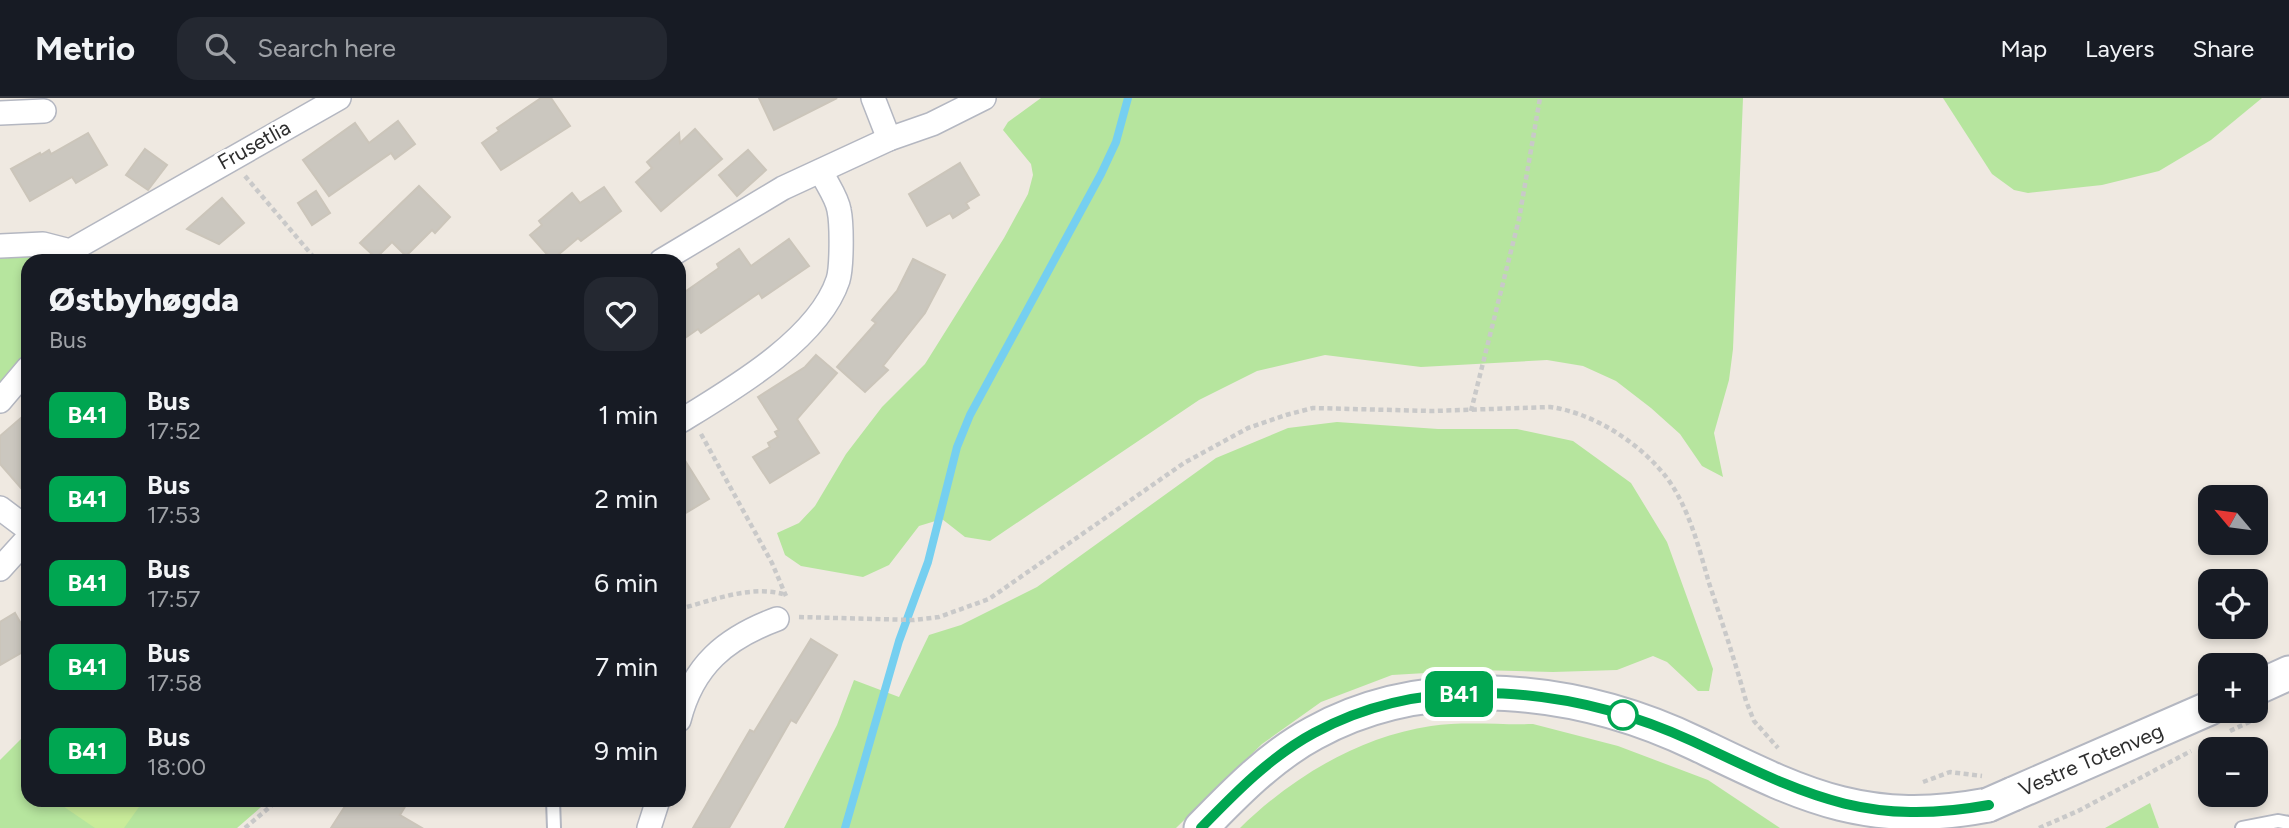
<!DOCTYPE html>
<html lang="en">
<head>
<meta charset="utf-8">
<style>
  :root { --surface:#171b24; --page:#242831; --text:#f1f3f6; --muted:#9ea1a6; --line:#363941 }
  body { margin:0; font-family:Figtree,sans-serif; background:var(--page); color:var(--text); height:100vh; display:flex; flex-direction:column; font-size:26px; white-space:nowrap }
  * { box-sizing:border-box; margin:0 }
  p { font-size:23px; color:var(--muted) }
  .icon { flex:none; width:38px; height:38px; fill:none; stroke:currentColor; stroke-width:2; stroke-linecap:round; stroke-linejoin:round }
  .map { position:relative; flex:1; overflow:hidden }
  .panel { position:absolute; left:21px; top:156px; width:665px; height:553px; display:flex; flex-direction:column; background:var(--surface); border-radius:21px; box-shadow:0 4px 10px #0003 }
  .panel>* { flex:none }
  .badge { padding:0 14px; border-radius:10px; font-size:24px; line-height:46px }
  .needle { width:46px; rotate:299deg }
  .buttons { position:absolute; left:2198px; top:387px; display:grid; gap:14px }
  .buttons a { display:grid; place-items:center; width:70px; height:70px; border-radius:14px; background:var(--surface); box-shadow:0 4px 10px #0003; font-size:35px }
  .map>.badge { position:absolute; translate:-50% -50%; box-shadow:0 0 0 4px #fff }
  .round { display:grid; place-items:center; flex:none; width:74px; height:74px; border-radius:21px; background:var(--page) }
  .head { display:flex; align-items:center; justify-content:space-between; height:119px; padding:0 28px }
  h1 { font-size:33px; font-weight:800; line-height:52px }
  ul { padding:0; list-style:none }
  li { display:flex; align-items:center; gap:21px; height:84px; padding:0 28px }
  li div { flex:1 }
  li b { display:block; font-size:26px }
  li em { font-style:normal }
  li .badge { min-width:77px; font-weight:700; text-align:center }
  header { display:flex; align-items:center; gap:42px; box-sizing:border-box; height:98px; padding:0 35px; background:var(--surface); border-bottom:2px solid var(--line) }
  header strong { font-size:33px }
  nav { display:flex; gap:38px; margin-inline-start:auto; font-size:24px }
  .search { width:490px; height:63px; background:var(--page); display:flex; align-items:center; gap:18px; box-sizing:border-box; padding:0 24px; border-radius:21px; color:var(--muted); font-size:26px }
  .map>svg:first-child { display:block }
  .green { fill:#b6e59e }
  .pitch { fill:#c9ec9a }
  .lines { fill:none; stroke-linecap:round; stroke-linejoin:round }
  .stream { stroke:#75cff0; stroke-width:8 }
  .building { fill:#cbc7bf; stroke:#cbc5ba; stroke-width:2 }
  .lane-casing { stroke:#b4b7c1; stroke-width:16 }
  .street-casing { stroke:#b4b7c1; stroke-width:26 }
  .secondary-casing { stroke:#b4b7c1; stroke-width:37 }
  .path { stroke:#c9c9c9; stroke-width:4.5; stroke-dasharray:5 3.5; stroke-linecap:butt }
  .lane { stroke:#fff; stroke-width:12 }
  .street { stroke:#fff; stroke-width:23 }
  .secondary { stroke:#fff; stroke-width:33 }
  .secondary-bridge-casing { stroke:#b4b7c1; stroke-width:37; stroke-linecap:butt }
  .secondary-bridge { stroke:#fff; stroke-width:33 }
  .line-casing { stroke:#fff; stroke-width:16 }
  .line { stroke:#00a651; stroke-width:10 }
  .stop-dot { fill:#fff; stroke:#00a651; stroke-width:3.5 }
  .labels { text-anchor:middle; stroke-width:6; stroke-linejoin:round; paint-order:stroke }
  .street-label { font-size:21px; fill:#2e2e2e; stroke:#fff }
</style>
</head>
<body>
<header>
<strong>Metrio</strong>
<div class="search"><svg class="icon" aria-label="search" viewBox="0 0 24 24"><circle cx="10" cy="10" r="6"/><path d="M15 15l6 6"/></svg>Search here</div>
<nav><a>Map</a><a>Layers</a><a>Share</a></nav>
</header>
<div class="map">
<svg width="2289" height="730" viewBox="0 0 2289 730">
  <rect width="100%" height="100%" fill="#efe9e1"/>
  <g class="green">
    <polygon points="1041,0 1743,0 1733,251 1729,282 1714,335 1723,379 1702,368 1680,336 1651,310 1616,283 1583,268 1547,262 1421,269 1325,257 1257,273 1199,302 990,443 965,439 942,421 919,428 889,467 863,479 801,468 785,457 777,435 799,425 815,408 846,356 882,309 925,266 1004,140 1028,96 1033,77 1031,66 1003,32 1008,24"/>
    <polygon points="1943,0 2262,0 2211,42 2159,73 2102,87 2028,95 2014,92 1992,76"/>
    <polygon points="33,159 46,163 28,163 28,262 0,291 0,160"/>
    <polygon points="1337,324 1438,331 1517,331 1573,343 1631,385 1667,444 1713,571 1709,593 1698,593 1667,564 1653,558 1617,572 1553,574 1477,572 1392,577 1321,604 1262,646 1176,730 784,730 837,627 854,582 899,599 929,537 961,527 1037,489 1216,360 1288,330"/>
    <path d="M1533,626l85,22 90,34 72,48h-540c51,-50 118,-91 191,-102 32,-5 69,-1 102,-2z"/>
    <polygon points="28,634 28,702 269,702 237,730 0,730 0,662"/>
    <polygon points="2150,705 2159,730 2105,730"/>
  </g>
  <polygon class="pitch" points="54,702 144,702 124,730 95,730"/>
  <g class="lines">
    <polyline class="stream" points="845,730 899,543 928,464 957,349 970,317 1101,76 1116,44 1128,0"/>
  </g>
  <g class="building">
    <polygon points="541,0 551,0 570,28 501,72 482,45 499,33 497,30"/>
    <polygon points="759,0 837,0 774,32"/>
    <polygon points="398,23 415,46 395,61 391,55 329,98 303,62 355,25 369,45"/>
    <polygon points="695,31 722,61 661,113 636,84 652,70 647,64 679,35 680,45"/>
    <polygon points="88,35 107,67 76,85 72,79 30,103 11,71 40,55 41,57 49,52 51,56"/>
    <polygon points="145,51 167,67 148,92 126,77"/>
    <polygon points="748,52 766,72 737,98 719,77"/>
    <polygon points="960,65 979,97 966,105 969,110 953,120 950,115 927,128 909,96"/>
    <polygon points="419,88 450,119 435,135 432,132 406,158 392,144 376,160 360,145"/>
    <polygon points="604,89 621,113 581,143 578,140 552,162 530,137 542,127 539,123 572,95 580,105"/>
    <polygon points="316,93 330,115 312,127 298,105"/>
    <polygon points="222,100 244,125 219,146 187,131"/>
    <polygon points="789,141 809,168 762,200 759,195 701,235 698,231 679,244 679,198 719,170 717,166 739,151 751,168"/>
    <polygon points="913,161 945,177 925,215 883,268 888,272 865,294 837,269 876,225 872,222 897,193"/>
    <polygon points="816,257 837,275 797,321 819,355 770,385 753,359 770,349 768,345 778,339 775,334 779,332 758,299 805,269"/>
    <polygon points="28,314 28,398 0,366 0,338"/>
    <polygon points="679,353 709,401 679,419"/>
    <polygon points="15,515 28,538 28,551 0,567 0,524"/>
    <polygon points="811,541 837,557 796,625 791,622 729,730 693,730 750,632 754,634"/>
    <polygon points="349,702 409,702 400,717 422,730 331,730"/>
  </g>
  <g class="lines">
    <defs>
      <g id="lane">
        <polyline points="553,702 554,730"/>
        <polyline points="2242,730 2278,723 2289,725"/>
      </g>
      <g id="street">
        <polyline points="873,0 889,41"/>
        <polyline points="0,15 44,13"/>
        <polyline points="0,148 43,146 70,153 339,0"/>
        <polyline points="661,163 783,90 889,41 932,26 984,0"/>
        <polyline points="0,303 28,270"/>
        <path d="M679,324c52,-32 139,-82 159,-142 4,-13 4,-56 1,-70 -2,-13 -13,-27 -18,-39"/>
        <polyline points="0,410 28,431"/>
        <polyline points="0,471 28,440"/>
        <path d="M679,622c14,-55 47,-82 98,-101"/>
        <polyline points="649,730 658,702"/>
      </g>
      <g id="secondary">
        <polyline points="2256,590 2289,575"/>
        <polyline points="2013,696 2210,610"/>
        <path d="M1201,730c34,-35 70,-72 113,-95 116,-64 267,-45 383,11 106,51 168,84 291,61"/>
      </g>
    </defs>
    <use href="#lane" class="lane-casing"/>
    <use href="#street" class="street-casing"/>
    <use href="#secondary" class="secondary-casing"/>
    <g class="path">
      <polyline points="245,78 317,163"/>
      <polyline points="1471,313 1519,121 1540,0"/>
      <polyline points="701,336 772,465 786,498"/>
      <path d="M679,511c32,-8 70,-24 104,-15"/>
      <path d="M799,519l115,3 25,-3 50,-18 195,-136 64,-35 38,-13 27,-7 119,3 118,-4c44,6 90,36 117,71 22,30 32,70 42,105 13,39 26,78 37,118l8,20 24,27"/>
      <polyline points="2230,633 2260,619"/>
      <polyline points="1923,684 1950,674 1982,678"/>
      <polyline points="245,730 278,702"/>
      <polyline points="2039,730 2078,713 2191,653"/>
    </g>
    <use href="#lane" class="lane"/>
    <use href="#street" class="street"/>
    <use href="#secondary" class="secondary"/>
    <defs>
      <polyline id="secondary-bridge" points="1988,707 2013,696"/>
    </defs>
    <use href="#secondary-bridge" class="secondary-bridge-casing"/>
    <use href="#secondary-bridge" class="secondary-bridge"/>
  </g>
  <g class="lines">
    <defs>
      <path id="line" d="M1201,730c34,-35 70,-72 113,-95 115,-63 263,-45 378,8 109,51 170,87 297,64"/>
    </defs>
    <use href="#line" class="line-casing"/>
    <use href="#line" class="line"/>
  </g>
  <circle class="stop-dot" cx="1623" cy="617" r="14"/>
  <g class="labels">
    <g class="street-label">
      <text transform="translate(254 47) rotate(-29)" y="7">Frusetlia</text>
      <text transform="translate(2091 662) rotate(-23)" y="7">Vestre Totenveg</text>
    </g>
  </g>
</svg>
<div class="buttons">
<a><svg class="needle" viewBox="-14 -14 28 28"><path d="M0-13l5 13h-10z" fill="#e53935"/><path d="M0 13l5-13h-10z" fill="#9ea1a6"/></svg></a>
<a><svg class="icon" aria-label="locate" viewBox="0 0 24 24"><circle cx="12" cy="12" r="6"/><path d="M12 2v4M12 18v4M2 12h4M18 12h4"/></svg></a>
<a>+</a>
<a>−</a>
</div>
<b class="badge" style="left:1459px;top:596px;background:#00a651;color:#fff">B41</b>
<section class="panel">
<div class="head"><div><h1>Østbyhøgda</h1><p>Bus</p></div><a class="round"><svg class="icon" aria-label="heart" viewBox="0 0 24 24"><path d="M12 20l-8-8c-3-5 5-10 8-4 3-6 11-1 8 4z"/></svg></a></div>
<ul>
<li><span class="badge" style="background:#00a651;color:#fff">B41</span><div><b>Bus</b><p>17:52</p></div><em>1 min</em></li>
<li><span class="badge" style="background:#00a651;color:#fff">B41</span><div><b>Bus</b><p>17:53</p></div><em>2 min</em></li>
<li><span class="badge" style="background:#00a651;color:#fff">B41</span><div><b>Bus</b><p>17:57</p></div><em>6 min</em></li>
<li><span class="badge" style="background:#00a651;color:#fff">B41</span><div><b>Bus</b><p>17:58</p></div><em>7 min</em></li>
<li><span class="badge" style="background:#00a651;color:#fff">B41</span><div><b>Bus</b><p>18:00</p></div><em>9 min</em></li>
</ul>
</section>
</div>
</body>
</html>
